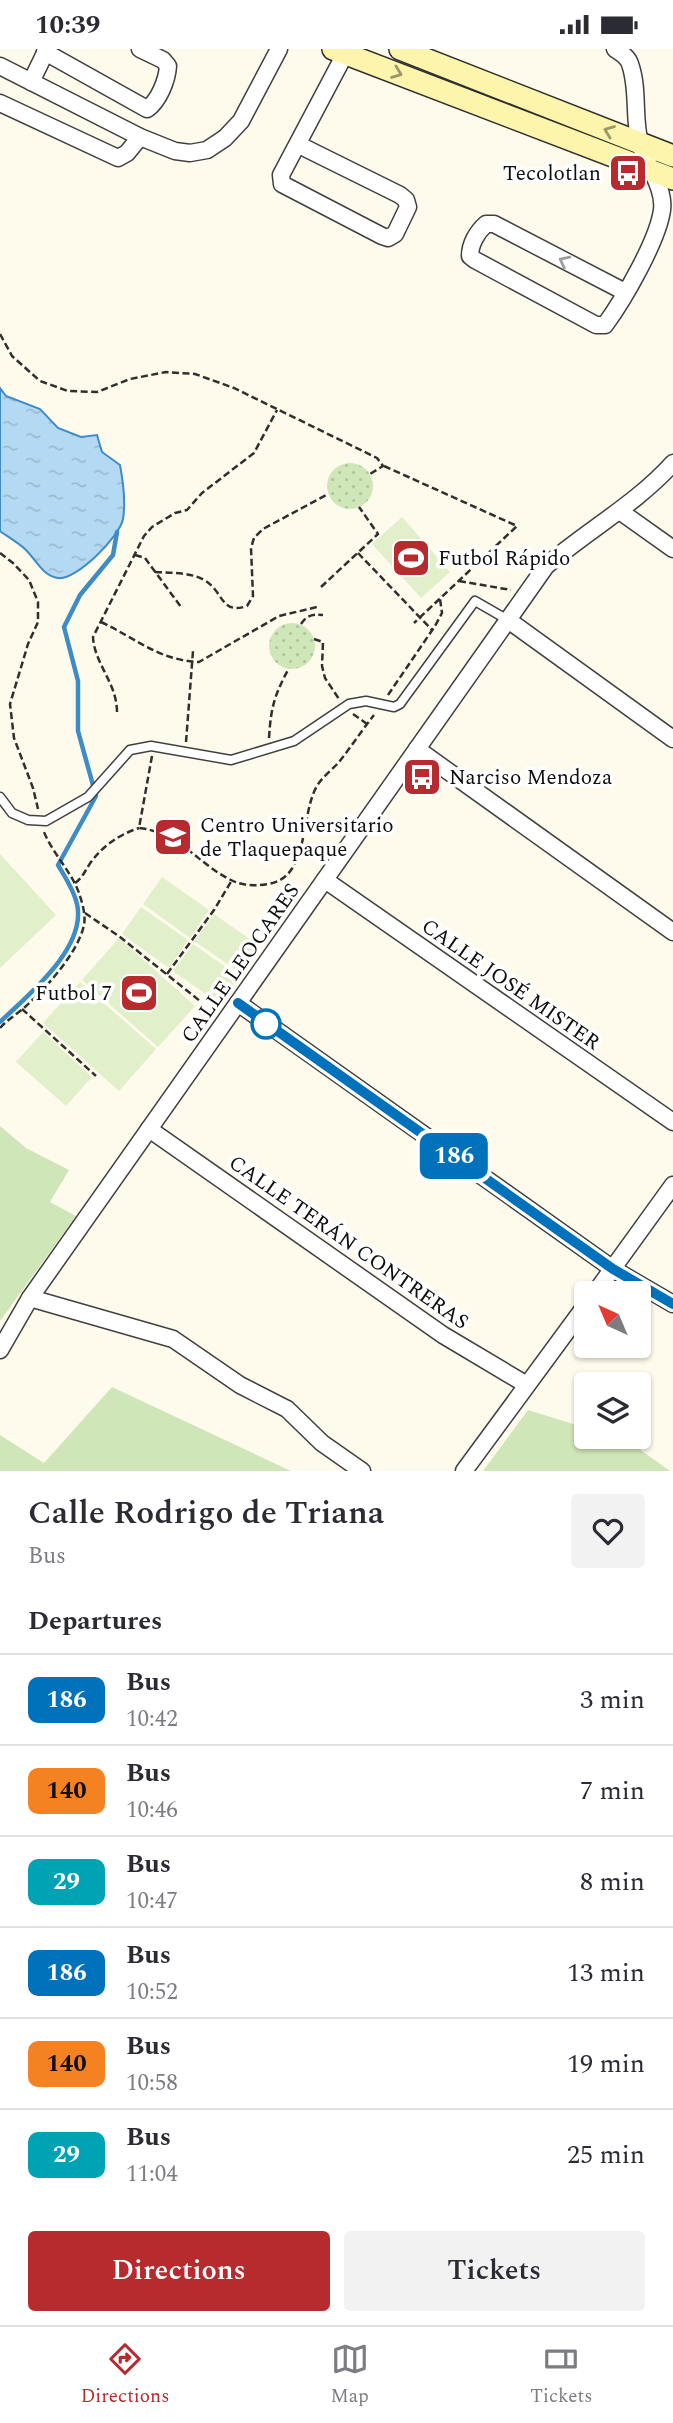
<!DOCTYPE html>
<html lang="en">
<head>
<meta charset="utf-8">
<style>
  :root { --surface:#fff; --page:#f2f2f3; --text:#2b2b33; --muted:#7c7c81; --line:#e1e1e2; --accent:#b72a2d }
  body { margin:0; font-family:Spectral,serif; background:var(--page); color:var(--text); height:100vh; display:flex; flex-direction:column; font-size:26px; white-space:nowrap }
  * { box-sizing:border-box; margin:0 }
  p { font-size:23px; color:var(--muted) }
  .icon { flex:none; width:38px; height:38px; fill:none; stroke:currentColor; stroke-width:2; stroke-linecap:round; stroke-linejoin:round }
  .map { position:relative; height:1422px; overflow:hidden }
  .panel { display:flex; flex-direction:column; background:var(--surface); flex:1 }
  .panel>* { flex:none }
  .badge { padding:0 14px; border-radius:10px; font-size:24px; line-height:46px }
  .needle { width:46px; rotate:316deg }
  .fabs { position:absolute; left:574px; top:1232px; display:grid; gap:14px }
  .fabs a { display:grid; place-items:center; width:77px; height:77px; border-radius:7px; background:var(--surface); box-shadow:0 2px 5px #0004; font-size:35px }
  .map>.badge { position:absolute; translate:-50% -50%; box-shadow:0 0 0 4px #fff }
  h2 { padding:0 28px; font-size:26px; line-height:63px }
  .round { display:grid; place-items:center; flex:none; width:74px; height:74px; border-radius:7px; background:var(--page) }
  .summary { display:flex; align-items:center; justify-content:space-between; height:119px; padding:0 28px }
  h1 { font-size:33px; font-weight:600; line-height:52px }
  .cta { display:flex; gap:14px; margin-top:auto; padding:14px 28px }
  .cta a { flex:1; height:80px; border-radius:7px; background:var(--accent); color:#fff; font-size:28px; font-weight:600; line-height:80px; text-align:center }
  .cta a+a { background:var(--page); color:var(--text) }
  ul { padding:0; list-style:none }
  li { display:flex; align-items:center; gap:21px; height:91px; padding:0 28px; border-top:2px solid var(--line) }
  li div { flex:1 }
  li b { display:block; font-size:26px }
  li em { font-style:normal }
  li .badge { min-width:77px; font-weight:700; text-align:center }
  .status { display:flex; justify-content:space-between; align-items:center; height:49px; padding:0 35px; background:var(--surface); direction:ltr }
  .status svg { height:19px; fill:currentColor }
  .tab-bar { display:flex; justify-content:space-around; align-items:center; height:98px; border-top:2px solid var(--line); background:var(--surface); font-size:19px; color:var(--muted) }
  .tab-bar a { display:grid; justify-items:center; gap:4px }
  .tab-bar .active { color:var(--accent) }
  .map>svg:first-child { display:block }
  .grass { fill:#cfe7b8 }
  .park { fill:url(#park-dots) }
  .pitch { fill:#e1efca }
  .water { fill:url(#water-ripples); stroke:#3e8cc7; stroke-width:2 }
  .lines { fill:none; stroke-linecap:round; stroke-linejoin:round }
  .stream { stroke:#3e8cc7; stroke-width:4.5 }
  .lane-casing { stroke:#404040; stroke-width:11 }
  .street-casing { stroke:#404040; stroke-width:19 }
  .secondary-casing { stroke:#2f2f2f; stroke-width:24 }
  .path { stroke:#2f2f2f; stroke-width:2.5; stroke-dasharray:7 3.5; stroke-linecap:butt }
  .lane { stroke:#fff; stroke-width:8 }
  .street { stroke:#fff; stroke-width:16 }
  .secondary { stroke:#fcf5ab; stroke-width:21 }
  .oneway { stroke:#9c986c }
  .oneway2 { stroke:#9e9e9e }
  .line-casing { stroke:#fff; stroke-width:16 }
  .line { stroke:#0072bc; stroke-width:10 }
  .stop-dot { fill:#fff; stroke:#0072bc; stroke-width:3.5 }
  .labels { text-anchor:middle; stroke-width:7; stroke-linejoin:round; paint-order:stroke }
  .poi-label { font-size:21px; fill:#0d0d0d; stroke:#fff; text-anchor:start }
  .street-label { font-size:21px; fill:#0d0d0d; stroke:#fff }
</style>
</head>
<body>
<div class="status"><b>10:39</b><svg viewBox="0 0 49 12"><path d="M0 12V9h3v3zM5 12V6h3v6zM10 12V3h3v9zM15 12V0h3v12zM26 1h20v11H26zM47 4h2v5h-2z"/></svg></div>
<div class="map">
<svg width="673" height="1422" viewBox="0 0 673 1422">
  <defs>
    <pattern id="park-dots" width="8" height="8" patternUnits="userSpaceOnUse" patternTransform="scale(1.75)"><rect width="8" height="8" fill="#cfe7b8"/><path d="M2 2h.1M6 6h.1" fill="none" stroke="#b1c59d" stroke-width="1.8" stroke-linecap="round"/></pattern>
    <pattern id="water-ripples" width="26" height="14" patternUnits="userSpaceOnUse" patternTransform="scale(1.75)"><rect width="26" height="14" fill="#b4daf3"/><path d="M2 4q2-2 4 0t4 0M15 11q2-2 4 0t4 0" fill="none" stroke="#9abacf"/></pattern>
  </defs>
  <rect width="100%" height="100%" fill="#fefbed"/>
  <g class="grass">
    <polygon points="0,1077 26,1099 69,1121 50,1153 76,1167 0,1272"/>
    <polygon points="112,1338 291,1422 0,1422 0,1386 44,1414"/>
    <polygon points="528,1361 586,1379 586,1388 616,1388 628,1392 670,1422 483,1422"/>
  </g>
  <g class="park">
    <circle cx="350" cy="437" r="23"/>
    <circle cx="292" cy="597" r="23"/>
  </g>
  <g class="pitch">
    <polygon points="402,468 450,523 421,549 372,495"/>
    <polygon points="0,805 56,866 0,919"/>
    <polygon points="162,828 209,861 190,889 143,855"/>
    <polygon points="141,858 188,891 169,919 122,885"/>
    <polygon points="214,865 261,898 242,925 194,892"/>
    <polygon points="119,889 195,957 158,998 82,931"/>
    <polygon points="193,895 240,928 220,955 173,922"/>
    <polygon points="80,933 156,1000 119,1042 43,974"/>
    <polygon points="43,983 92,1028 66,1057 16,1013"/>
  </g>
  <path class="water" d="M0,339l6,8 34,13 18,19 23,9 16,-2 5,17 18,13c3,16 6,36 3,54 -3,17 -47,62 -65,59 -15,-2 -22,-18 -32,-28 -7,-7 -18,-13 -26,-19z"/>
  <g class="lines">
    <path class="stream" d="M0,973c28,-27 87,-74 77,-118 -3,-14 -12,-27 -19,-39l38,-69 -18,-65v-50l-14,-54 16,-32 33,-40 4,-23"/>
    <defs>
      <polyline id="lane" points="0,748 12,764 28,771 46,772 88,748 130,701 151,697 231,711 294,692 349,655 366,652 394,658 400,655 475,552 508,571"/>
      <g id="street">
        <path d="M615,0c6,4 13,8 15,15 9,25 3,54 10,80 6,20 25,44 22,66 -4,30 -38,89 -57,115h-9l-121,-65 -5,-4c0,-12 7,-24 16,-32h8l131,68"/>
        <path d="M45,3l102,57c12,-8 20,-29 21,-43l-5,-6 -23,-11"/>
        <polyline points="0,17 140,88 175,102 190,104 207,101 225,89 241,72 279,0"/>
        <polyline points="31,33 47,0"/>
        <polyline points="0,54 118,109 127,104 140,88"/>
        <polyline points="299,96 400,146 406,151 408,158 395,185 388,189 382,187 282,135 281,126 345,5"/>
        <polyline points="621,463 673,500"/>
        <polyline points="508,571 673,690"/>
        <polyline points="417,700 673,883"/>
        <polyline points="325,831 673,1073"/>
        <polyline points="238,954 613,1220 673,1255"/>
        <polyline points="149,1080 443,1286 527,1336"/>
        <polyline points="595,1244 673,1136"/>
        <polyline points="30,1249 173,1290 240,1336 287,1360 322,1394 362,1422"/>
        <path d="M0,1301l30,-52 516,-732c42,-36 90,-62 127,-103"/>
        <polyline points="464,1422 586,1256"/>
      </g>
      <g id="secondary">
        <polyline points="333,0 673,130"/>
        <polyline points="400,0 673,107"/>
      </g>
    </defs>
    <use href="#lane" class="lane-casing"/>
    <use href="#street" class="street-casing"/>
    <use href="#secondary" class="secondary-casing"/>
    <g class="path">
      <polyline points="0,285 12,307 40,332 68,342 97,343 130,330 166,323 195,325 234,339 377,409 383,417 370,425"/>
      <polyline points="384,417 517,477 414,574"/>
      <polyline points="0,504 13,514 29,531 38,553 38,573 28,595 10,655 14,689 33,739 38,760"/>
      <polyline points="358,504 432,581"/>
      <polyline points="135,506 145,509 181,558"/>
      <path d="M155,523c17,1 35,0 49,8 20,11 16,35 43,26l6,-10 -2,-48 3,-10 9,-9 65,-35"/>
      <polyline points="459,532 511,541"/>
      <polyline points="321,538 378,485 359,458"/>
      <path d="M101,573c36,17 57,38 98,40l80,-46 38,-9"/>
      <path d="M301,575c6,-9 11,-10 22,-9"/>
      <polyline points="314,590 323,593 322,617 325,629 339,650"/>
      <polyline points="388,646 435,577 442,564 440,550"/>
      <path d="M117,663c0,-29 -23,-49 -24,-75l51,-101 8,-9 23,-14 12,-3 15,-17 52,-40 23,-43"/>
      <polyline points="353,665 367,675"/>
      <path d="M269,689c2,-31 5,-42 20,-70"/>
      <polyline points="186,693 193,602"/>
      <path d="M152,707l-13,72c40,4 59,36 92,52 12,6 24,6 37,4 42,-6 32,-70 49,-98 5,-9 15,-16 22,-24 12,-15 23,-32 35,-47"/>
      <path d="M75,834c7,-5 9,-10 14,-18 12,-18 29,-30 50,-37"/>
      <polyline points="85,864 120,888 200,952"/>
      <polyline points="167,925 214,861 232,831"/>
      <polyline points="22,960 96,1027"/>
      <path d="M0,979c7,-8 17,-14 25,-21 21,-19 53,-54 59,-82 2,-10 -2,-23 -5,-32 -8,-22 -26,-39 -35,-61"/>
    </g>
    <use href="#lane" class="lane"/>
    <use href="#street" class="street"/>
    <use href="#secondary" class="secondary"/>
  </g>
  <defs><path id="oneway-chevron" d="M-2-3.5L2.5 0L-2 3.5" fill="none" stroke-width="1.6" stroke-linecap="round" stroke-linejoin="round" transform="scale(1.75)"/></defs>
  <g class="oneway">
    <use href="#oneway-chevron" transform="translate(397 24) rotate(21)"/>
    <use href="#oneway-chevron" transform="translate(609 82) rotate(-159)"/>
  </g>
  <use class="oneway2" href="#oneway-chevron" transform="translate(564 212) rotate(-153)"/>
  <g class="lines">
    <defs>
      <polyline id="line" points="238,954 613,1220 673,1255"/>
    </defs>
    <use href="#line" class="line-casing"/>
    <use href="#line" class="line"/>
  </g>
  <defs>
    <symbol id="bus-square" viewBox="-11 -11 22 22"><rect x="-9" y="-9" width="18" height="18" rx="4" fill="#b72a2d" stroke="#fff"/><path d="M-5-6H5V4H4V6H2V4H-2V6H-4V4H-5ZM-3.5-4V0h7V-4ZM-3.5 1.2v1.5H-2V1.2ZM2 1.2v1.5H3.5V1.2Z" fill="#fff"/></symbol>
    <symbol id="stadium-square" viewBox="-11 -11 22 22"><rect x="-9" y="-9" width="18" height="18" rx="4" fill="#b72a2d" stroke="#fff"/><path d="M0-5a6.5 5 0 1 0 0 10a6.5 5 0 1 0 0-10ZM-3.5-1.8h7v3.6h-7Z" fill="#fff"/></symbol>
    <symbol id="university-square" viewBox="-11 -11 22 22"><rect x="-9" y="-9" width="18" height="18" rx="4" fill="#b72a2d" stroke="#fff"/><path d="M0-5L7-2L0 1L-7-2ZM-4 1L0 2.5L4 1V4Q0 6-4 4Z" fill="#fff"/></symbol>
  </defs>
  <g fill-rule="evenodd">
    <use href="#bus-square" x="606" y="102" width="44" height="44"/>
    <use href="#stadium-square" x="389" y="487" width="44" height="44"/>
    <use href="#bus-square" x="400" y="706" width="44" height="44"/>
    <use href="#university-square" x="151" y="766" width="44" height="44"/>
    <use href="#stadium-square" x="117" y="922" width="44" height="44"/>
  </g>
  <circle class="stop-dot" cx="266" cy="975" r="14"/>
  <g class="labels">
    <g class="poi-label">
      <text x="601" y="131" text-anchor="end">Tecolotlan</text>
      <text x="438" y="516">Futbol Rápido</text>
      <text x="449" y="735">Narciso Mendoza</text>
      <text x="200" y="783">Centro Universitario<tspan x="200" dy="24">de Tlaquepaque</tspan></text>
      <text x="112" y="951" text-anchor="end">Futbol 7</text>
    </g>
    <g class="street-label">
      <text transform="translate(240 914) rotate(-55)" y="7">CALLE LEOCARES</text>
      <text transform="translate(511 935) rotate(35)" y="7">CALLE JOSÉ MISTER</text>
      <text transform="translate(349 1193) rotate(35)" y="7">CALLE TERÁN CONTRERAS</text>
    </g>
  </g>
</svg>
<div class="fabs">
<a><svg class="needle" viewBox="-14 -14 28 28"><path d="M0-13l5 13h-10z" fill="#e53935"/><path d="M0 13l5-13h-10z" fill="#7c7c81"/></svg></a>
<a><svg class="icon" aria-label="layers" viewBox="0 0 24 24"><path d="M12 4l9 5-9 5-9-5zM3 14l9 5 9-5"/></svg></a>
</div>
<b class="badge" style="left:454px;top:1107px;background:#0072bc;color:#fff">186</b>
</div>
<section class="panel">
<div class="summary"><div><h1>Calle Rodrigo de Triana</h1><p>Bus</p></div><a class="round"><svg class="icon" aria-label="heart" viewBox="0 0 24 24"><path d="M12 20l-8-8c-3-5 5-10 8-4 3-6 11-1 8 4z"/></svg></a></div>
<h2>Departures</h2>
<ul>
<li><span class="badge" style="background:#0072bc;color:#fff">186</span><div><b>Bus</b><p>10:42</p></div><em>3 min</em></li>
<li><span class="badge" style="background:#f58220;color:#111">140</span><div><b>Bus</b><p>10:46</p></div><em>7 min</em></li>
<li><span class="badge" style="background:#00a3b4;color:#fff">29</span><div><b>Bus</b><p>10:47</p></div><em>8 min</em></li>
<li><span class="badge" style="background:#0072bc;color:#fff">186</span><div><b>Bus</b><p>10:52</p></div><em>13 min</em></li>
<li><span class="badge" style="background:#f58220;color:#111">140</span><div><b>Bus</b><p>10:58</p></div><em>19 min</em></li>
<li><span class="badge" style="background:#00a3b4;color:#fff">29</span><div><b>Bus</b><p>11:04</p></div><em>25 min</em></li>
</ul>
<div class="cta"><a>Directions</a><a>Tickets</a></div>
</section>
<nav class="tab-bar">
<a class="active"><svg class="icon" aria-label="directions" viewBox="0 0 24 24"><path d="M12 3l9 9-9 9-9-9zM9 14v-3h6M13 9l2 2-2 2"/></svg>Directions</a>
<a><svg class="icon" aria-label="map" viewBox="0 0 24 24"><path d="M3 6l6-2 6 2 6-2v14l-6 2-6-2-6 2zM9 4v14M15 6v14"/></svg>Map</a>
<a><svg class="icon" aria-label="tickets" viewBox="0 0 24 24"><path d="M3 7h18v10H3zM15 7v10"/></svg>Tickets</a>
</nav>
</body>
</html>
